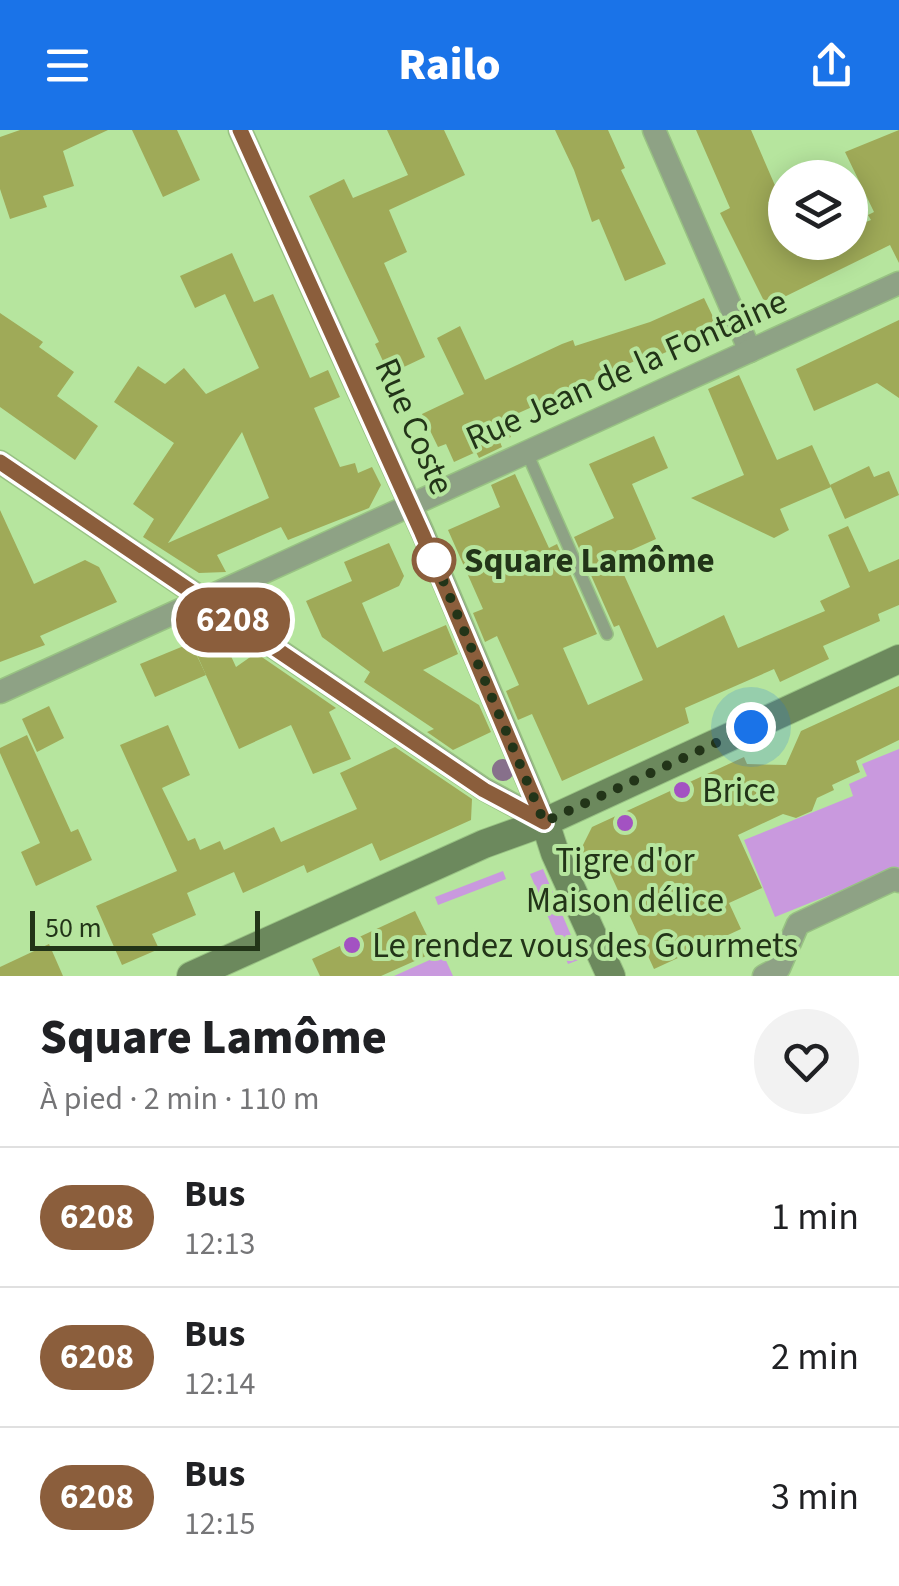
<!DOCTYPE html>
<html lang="fr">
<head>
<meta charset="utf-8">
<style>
  :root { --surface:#fff; --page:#f2f2f2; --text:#202124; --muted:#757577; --line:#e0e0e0; --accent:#1a73e8 }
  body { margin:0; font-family:"Source Sans 3",sans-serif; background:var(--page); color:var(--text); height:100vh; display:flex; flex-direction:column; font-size:38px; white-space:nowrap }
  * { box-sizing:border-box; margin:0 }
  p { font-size:32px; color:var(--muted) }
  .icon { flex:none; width:55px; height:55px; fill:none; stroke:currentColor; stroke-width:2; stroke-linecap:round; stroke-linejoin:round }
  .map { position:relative; height:846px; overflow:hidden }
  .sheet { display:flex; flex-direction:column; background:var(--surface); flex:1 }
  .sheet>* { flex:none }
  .badge { padding:0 20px; border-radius:32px; font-size:35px; line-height:65px }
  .fabs { position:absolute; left:768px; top:30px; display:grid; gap:20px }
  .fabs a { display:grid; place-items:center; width:100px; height:100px; border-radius:50%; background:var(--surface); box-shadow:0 5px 25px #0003; font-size:50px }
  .scale { position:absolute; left:30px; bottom:25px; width:230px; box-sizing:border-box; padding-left:10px; border:5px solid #223418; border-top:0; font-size:28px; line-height:35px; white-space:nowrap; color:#223418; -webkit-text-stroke:8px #b6e59e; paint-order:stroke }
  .you { position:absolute; width:50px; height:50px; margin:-25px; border:8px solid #fff; border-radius:50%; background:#1a73e8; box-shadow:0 0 0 15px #1a73e833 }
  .map>.badge { position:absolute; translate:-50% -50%; box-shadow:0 0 0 5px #fff }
  .round { display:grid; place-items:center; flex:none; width:105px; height:105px; border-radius:52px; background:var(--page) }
  .overview { display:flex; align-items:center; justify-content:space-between; height:170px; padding:0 40px }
  h1 { font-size:48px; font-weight:800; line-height:75px }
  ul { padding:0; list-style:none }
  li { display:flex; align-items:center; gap:30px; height:140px; padding:0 40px; border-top:2px solid var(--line) }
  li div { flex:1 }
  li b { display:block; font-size:38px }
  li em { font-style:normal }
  li .badge { min-width:110px; font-weight:700; text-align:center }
  header { display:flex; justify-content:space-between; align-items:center; height:130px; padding:0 40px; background:var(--accent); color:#fff; font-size:45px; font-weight:800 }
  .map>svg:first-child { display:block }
  .green { fill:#c999de }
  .building { fill:#9faa58; fill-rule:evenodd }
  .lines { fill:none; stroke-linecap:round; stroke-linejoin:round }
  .service-casing { stroke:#98c283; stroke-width:14 }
  .minor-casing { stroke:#98c283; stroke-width:25 }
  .secondary-casing { stroke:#98c283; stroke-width:30 }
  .service { stroke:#8ea285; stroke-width:11 }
  .minor { stroke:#8ea285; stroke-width:22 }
  .secondary { stroke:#6c895d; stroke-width:28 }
  .tree { fill:#87708b }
  .line-casing { stroke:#fff; stroke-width:22 }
  .line { stroke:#8b5e3c; stroke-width:15 }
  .walk { stroke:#223418; stroke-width:10; stroke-dasharray:0 18 }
  .stop-dot { fill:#fff; stroke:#8b5e3c; stroke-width:5 }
  .poi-dot { fill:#a352c2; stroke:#b6e59e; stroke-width:4 }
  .labels { text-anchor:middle; stroke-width:8; stroke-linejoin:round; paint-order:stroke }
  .street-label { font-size:35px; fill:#223418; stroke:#b6e59e }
  .stop-label { font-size:35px; font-weight:bold; fill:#223418; stroke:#b6e59e; text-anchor:start }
  .poi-label { font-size:35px; fill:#223418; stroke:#b6e59e; text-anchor:start }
</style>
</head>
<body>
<header><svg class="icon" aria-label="menu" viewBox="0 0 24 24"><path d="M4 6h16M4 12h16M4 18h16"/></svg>Railo<svg class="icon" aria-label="share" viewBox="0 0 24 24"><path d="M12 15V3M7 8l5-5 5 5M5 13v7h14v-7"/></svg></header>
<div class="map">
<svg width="899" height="846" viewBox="0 0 899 846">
  <rect width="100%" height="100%" fill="#b6e59e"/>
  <g class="green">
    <polygon points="899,619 899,747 884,743 775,787 744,710 853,666 849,654 867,646 862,634"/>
    <polygon points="543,739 581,829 568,834 530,744"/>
    <polygon points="503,741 506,749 438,775 435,767"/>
    <polygon points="443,824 453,846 394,846"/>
  </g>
  <g class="building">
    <polygon points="20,0 108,0 63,21 74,56 43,66 47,77 10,89 0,59 0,7"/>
    <polygon points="132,0 177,0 200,50 163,67"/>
    <polygon points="387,0 444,0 465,45 389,80 407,122 384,133 425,227 389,244 375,214 379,212 309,66 344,49 353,68 408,45"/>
    <polygon points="555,0 608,0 625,38 621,40 666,134 625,151 599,89 592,92 574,40"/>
    <polygon points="696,0 751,0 780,67 768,72 790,118 802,112 850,112 850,98 871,90 868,85 874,82 845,22 899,0 899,133 890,115 776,171 773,167 764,171 720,83 730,78"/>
    <path d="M232,123l22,49 19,-8 37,84 18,-8 12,27 -26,11 26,59 15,-4 3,10 14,-6 9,18 -12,23 -81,32 -7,-13 -64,28 9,17 -27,1 -56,-36 11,-18 -21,-15 41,-61 -60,-41 24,-36 27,18 19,-16 22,26 53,-26 -34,-74 -30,14 -15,-32zM242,302l27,66 -101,45z"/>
    <polygon points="704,168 716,193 692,204 694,210 648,230 646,226 503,290 511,307 500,312 502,317 479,328 476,322 454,332 446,314 438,317 422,284 464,264 437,208 460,196 485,250 562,214 573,210 575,216 650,192"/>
    <polygon points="0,183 43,212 39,217 74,242 57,266 98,296 75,330 0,277"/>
    <polygon points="899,190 899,268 877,253 814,281 796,239"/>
    <polygon points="739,245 777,330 812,315 831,357 780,379 789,400 774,408 691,368 744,345 708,259"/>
    <polygon points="654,306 668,338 632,354 656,409 616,427 657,518 724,485 738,518 825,481 820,471 850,457 828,405 848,396 869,442 899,429 899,475 878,484 880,491 823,516 829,529 780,552 774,539 685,578 689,593 562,651 532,584 518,590 506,561 519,555 497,506 485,512 473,483 483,479 448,400 500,377 491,355 515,344 549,418 557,414 597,504 563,518 588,575 643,550 619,495 614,497 574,407 614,388 589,334"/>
    <polygon points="869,336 874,347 889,341 899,365 845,389 830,355"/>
    <polygon points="0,380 34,454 85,430 99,437 117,472 40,506 45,515 0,532"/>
    <polygon points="389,413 404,446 399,456 362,473 383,522 446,495 458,524 423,540 479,575 491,602 453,620 427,602 434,599 364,552 370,542 322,507 306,471 352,451 344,432"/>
    <polygon points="191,513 206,545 155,567 140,534"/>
    <polygon points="225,513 236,537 256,523 336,578 329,582 351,629 313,644 291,595 239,619 197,525"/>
    <polygon points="899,556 899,610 856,631 860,642 832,655 834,660 817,668 812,681 796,688 783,684 738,705 762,758 729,773 741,799 654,839 605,732 591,739 581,719 592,697 744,627 747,634 786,635 801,601"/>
    <polygon points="49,576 64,608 37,622 22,589"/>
    <polygon points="168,595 190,645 162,658 188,711 195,708 200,720 220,711 224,720 274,697 281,712 357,679 340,643 395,617 472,669 471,690 380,731 372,713 307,743 304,735 243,763 234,742 187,763 196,785 152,804 159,819 122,835 96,776 177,741 120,615"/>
    <polygon points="27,605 71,702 78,699 92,730 36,756 21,722 40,713 0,623 0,618"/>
    <polygon points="415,781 435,822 381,846 320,846 312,829"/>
    <polygon points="49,814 63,846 0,846 0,837"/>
  </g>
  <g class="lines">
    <defs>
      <polyline id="service" points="527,323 607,504"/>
      <g id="minor">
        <polyline points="240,0 423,403 545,692"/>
        <polyline points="654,0 750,221"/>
        <polyline points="0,332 484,659 545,692"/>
        <polyline points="0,562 899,153"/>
        <polyline points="764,846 779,838 798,794 894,749 899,751"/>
      </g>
      <g id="secondary">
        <polyline points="545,692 555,723 611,846"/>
        <polyline points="191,846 484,714 545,692 899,529"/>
      </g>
    </defs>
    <use href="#service" class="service-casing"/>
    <use href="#minor" class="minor-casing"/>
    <use href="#secondary" class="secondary-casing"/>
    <use href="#service" class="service"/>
    <use href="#minor" class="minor"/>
    <use href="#secondary" class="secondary"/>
  </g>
  <circle class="tree" cx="503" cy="640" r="11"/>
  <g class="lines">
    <defs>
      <polyline id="line" points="0,332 484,660 544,692 422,403 240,0"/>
    </defs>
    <use href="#line" class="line-casing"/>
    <use href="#line" class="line"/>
    <polyline class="walk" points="434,430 432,424 544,692 751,597"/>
  </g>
  <circle class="stop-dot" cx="434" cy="430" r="20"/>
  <g class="poi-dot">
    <circle cx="682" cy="660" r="10"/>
    <circle cx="625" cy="693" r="10"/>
    <circle cx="352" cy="815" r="10"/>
  </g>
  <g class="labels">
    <g class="street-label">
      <text transform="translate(626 239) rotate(-24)" y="12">Rue Jean de la Fontaine</text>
      <text transform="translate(415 296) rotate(66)" y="12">Rue Coste</text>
    </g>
    <g class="stop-label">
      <text x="464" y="442">Square Lamôme</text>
    </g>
    <g class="poi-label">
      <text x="702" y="672">Brice</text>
      <text x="625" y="742" text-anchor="middle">Tigre d'or<tspan x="625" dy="40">Maison délice</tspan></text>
      <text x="372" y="827">Le rendez vous des Gourmets</text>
    </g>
  </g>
</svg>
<div class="fabs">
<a><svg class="icon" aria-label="layers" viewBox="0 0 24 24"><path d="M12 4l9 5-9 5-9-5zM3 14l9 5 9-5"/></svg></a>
</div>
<div class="scale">50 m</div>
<div class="you" style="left:751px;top:597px"></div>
<b class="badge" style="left:233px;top:490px;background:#8b5e3c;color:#fff">6208</b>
</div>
<section class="sheet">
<div class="overview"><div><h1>Square Lamôme</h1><p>À pied · 2 min · 110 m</p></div><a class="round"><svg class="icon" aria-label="heart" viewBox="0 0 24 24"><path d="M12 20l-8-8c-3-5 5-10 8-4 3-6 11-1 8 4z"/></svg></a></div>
<ul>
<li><span class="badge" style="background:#8b5e3c;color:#fff">6208</span><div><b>Bus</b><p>12:13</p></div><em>1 min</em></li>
<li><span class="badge" style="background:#8b5e3c;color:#fff">6208</span><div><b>Bus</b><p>12:14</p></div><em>2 min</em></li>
<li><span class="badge" style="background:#8b5e3c;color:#fff">6208</span><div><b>Bus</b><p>12:15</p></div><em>3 min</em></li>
</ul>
</section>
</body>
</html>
